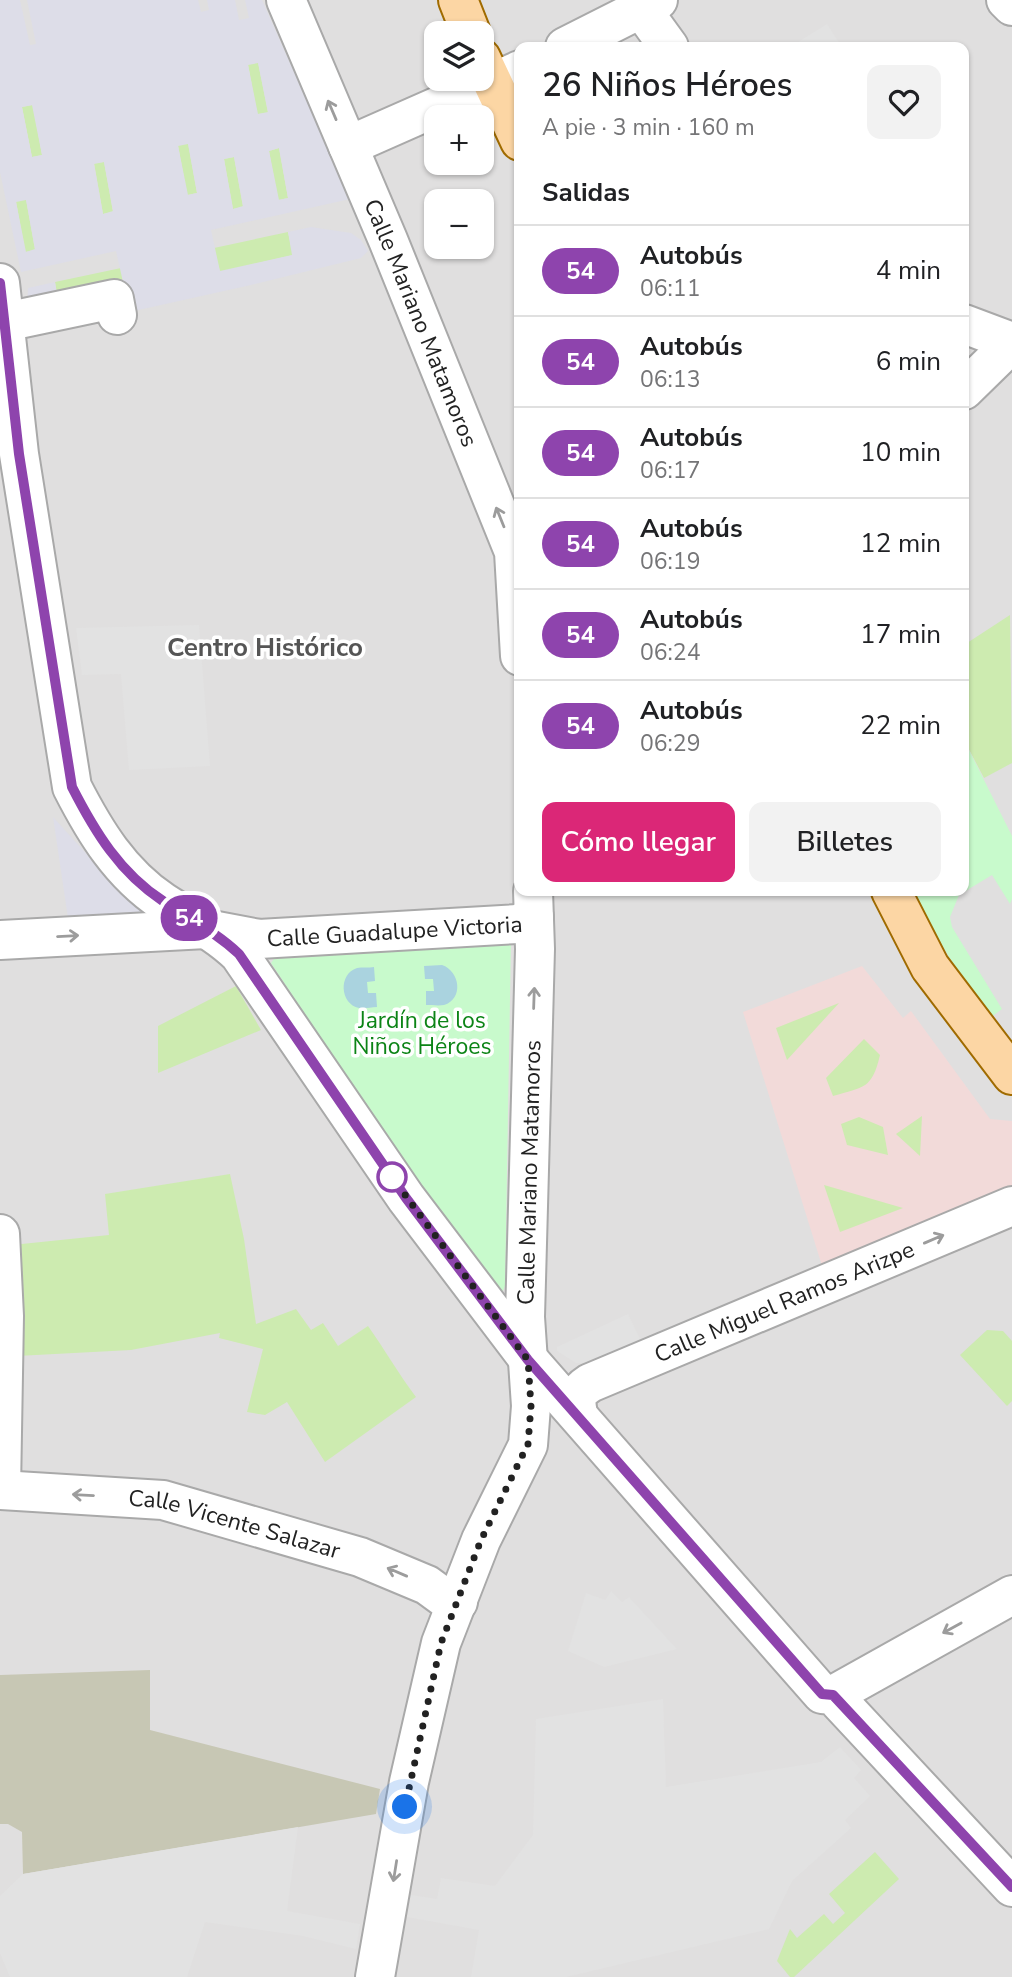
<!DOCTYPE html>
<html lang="es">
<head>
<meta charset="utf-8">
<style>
  :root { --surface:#fff; --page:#f2f2f2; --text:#202124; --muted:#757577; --line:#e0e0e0; --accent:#db2777 }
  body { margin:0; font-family:"Nunito Sans",sans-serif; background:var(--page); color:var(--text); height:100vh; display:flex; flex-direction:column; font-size:26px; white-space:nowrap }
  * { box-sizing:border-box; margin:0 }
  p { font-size:23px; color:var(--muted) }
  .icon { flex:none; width:38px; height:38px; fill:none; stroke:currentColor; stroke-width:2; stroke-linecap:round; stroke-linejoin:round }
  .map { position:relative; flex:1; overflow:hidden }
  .side { position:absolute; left:514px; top:42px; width:455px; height:854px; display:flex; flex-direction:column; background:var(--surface); border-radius:14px; box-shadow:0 2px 5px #0004 }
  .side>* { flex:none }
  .badge { padding:0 14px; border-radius:23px; font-size:24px; line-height:46px }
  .fabs { position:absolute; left:424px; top:21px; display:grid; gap:14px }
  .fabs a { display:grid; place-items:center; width:70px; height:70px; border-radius:14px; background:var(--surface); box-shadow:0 2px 5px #0004; font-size:35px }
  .you { position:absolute; width:35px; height:35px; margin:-18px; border:5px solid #fff; border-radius:50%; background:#1a73e8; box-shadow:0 0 0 10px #1a73e833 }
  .map>.badge { position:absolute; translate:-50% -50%; box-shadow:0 0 0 4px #fff }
  h2 { padding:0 28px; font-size:26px; line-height:63px }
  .round { display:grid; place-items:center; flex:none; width:74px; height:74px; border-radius:14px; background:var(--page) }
  .headline { display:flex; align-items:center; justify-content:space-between; height:119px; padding:0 28px }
  h1 { font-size:33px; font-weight:600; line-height:52px }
  .primary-button { display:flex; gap:14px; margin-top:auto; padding:14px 28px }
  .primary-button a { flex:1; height:80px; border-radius:14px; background:var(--accent); color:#fff; font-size:28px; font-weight:600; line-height:80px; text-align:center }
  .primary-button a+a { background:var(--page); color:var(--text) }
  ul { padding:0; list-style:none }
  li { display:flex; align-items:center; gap:21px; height:91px; padding:0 28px; border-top:2px solid var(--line) }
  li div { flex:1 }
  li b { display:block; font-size:26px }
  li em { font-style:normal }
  li .badge { min-width:77px; font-weight:700; text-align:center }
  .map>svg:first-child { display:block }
  .residential { fill:#e0dfdf; fill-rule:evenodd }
  .commercial { fill:#f2dad9 }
  .construction { fill:#c7c7b4 }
  .grass { fill:#cdebb0 }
  .park { fill:#c8facc }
  .parking { fill:#e2e2e2 }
  .plaza { fill:#dddde8; fill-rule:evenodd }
  .water { fill:#aad3df }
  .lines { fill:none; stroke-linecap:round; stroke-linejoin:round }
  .minor-casing { stroke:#a9a9a9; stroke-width:42 }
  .major-casing { stroke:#a06b00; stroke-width:42 }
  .minor { stroke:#fff; stroke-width:38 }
  .major { stroke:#fcd6a4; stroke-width:38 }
  .oneway { stroke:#9c9c9c }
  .line-casing { stroke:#fff; stroke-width:16 }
  .line { stroke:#8e44ad; stroke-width:10 }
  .walk { stroke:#222; stroke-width:7; stroke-dasharray:0 12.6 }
  .stop-dot { fill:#fff; stroke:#8e44ad; stroke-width:3.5 }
  .labels { text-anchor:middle; stroke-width:7; stroke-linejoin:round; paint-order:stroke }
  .street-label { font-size:23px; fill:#222; stroke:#fff }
  .park-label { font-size:23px; fill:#0c8416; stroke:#fff }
  .quarter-label { font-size:26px; font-weight:bold; fill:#555; stroke:#fff }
</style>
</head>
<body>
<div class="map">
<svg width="1012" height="1977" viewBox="0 0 1012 1977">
  <rect width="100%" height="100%" fill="#f2efe9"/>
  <path class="residential" d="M0,0h1012v1977h-1012zM436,33h45v46h-45zM520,47h444v844h-444zM436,117h45v46h-45zM436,201h45v46h-45z"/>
  <polygon class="commercial" points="862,966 903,1018 911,1011 990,1119 1012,1121 1012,1189 823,1269 743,1012"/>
  <polygon class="construction" points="150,1670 150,1730 380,1789 376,1814 23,1874 22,1832 8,1824 0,1824 0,1675"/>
  <g class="grass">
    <polygon points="258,62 268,113 257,114 248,64"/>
    <polygon points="33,105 42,155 32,157 22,107"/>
    <polygon points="188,143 197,193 187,195 178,145"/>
    <polygon points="279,148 288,198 278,200 269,151"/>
    <polygon points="234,157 243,207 233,209 224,159"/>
    <polygon points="104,162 113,212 103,214 94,163"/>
    <polygon points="26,199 35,250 25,252 16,201"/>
    <polygon points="288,232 293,255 220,272 214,248"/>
    <polygon points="121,268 125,292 59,305 55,282"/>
    <polygon points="1010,615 1012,763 984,778 964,740 964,645"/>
    <polygon points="236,986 261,1030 158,1073 158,1026"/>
    <polygon points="839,1003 787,1060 776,1028"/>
    <path d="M864,1039l16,16c-8,34 -16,32 -47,41l-7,-18z"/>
    <polygon points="922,1116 920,1156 896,1134"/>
    <polygon points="859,1117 883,1127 888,1155 847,1145 841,1124"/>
    <path d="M230,1174l14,65 12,85 40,-15 15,21 12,-7 15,23 30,-20c17,24 30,47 48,71l-91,65 -38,-60 -22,13 -18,-3 16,-63 -44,-11 1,-5 -89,17 -114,6 -5,-111 97,-10 -4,-41z"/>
    <polygon points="824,1185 903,1208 840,1232"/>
    <polygon points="987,1330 1003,1331 1012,1341 1012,1401 1007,1406 960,1355"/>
    <polygon points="875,1852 899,1879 794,1977 790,1977 777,1961 790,1929 797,1938 824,1914 833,1924 845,1913 829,1894"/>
  </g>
  <g class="park">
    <path d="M964,740l48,96v63l-2,5 -18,-29 -33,20 -9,22 2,10 50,82 -12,9c-29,-39 -52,-78 -74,-121v-6h48z"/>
    <polygon points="511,940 505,1286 502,1293 495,1293 373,1117 271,963 276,956"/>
  </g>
  <g class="parking">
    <polygon points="827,24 842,47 790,47"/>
    <polygon points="199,625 210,766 129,770 121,674 82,675 76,628"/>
    <polygon points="628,1314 643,1345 599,1363 576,1363 557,1351 557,1347"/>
    <polygon points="611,1591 622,1602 629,1597 677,1649 604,1667 568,1651 586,1593 605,1600"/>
    <polygon points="663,1699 666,1787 821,1762 840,1747 861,1770 854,1778 870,1796 845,1820 851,1828 792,1881 769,1929 566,1977 471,1977 479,1930 407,1917 411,1895 437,1899 441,1878 495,1886 533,1835 536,1719"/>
    <polygon points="298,1827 287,1911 360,1924 356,1949 303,1936 205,1922 187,1977 10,1977 0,1953 0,1896 23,1874"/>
  </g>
  <g class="plaza">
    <path d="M0,0h20l10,45 6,-1 -9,-44h171l3,12 8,-2 -2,-10h28l4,20 10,-2 -4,-18h17l88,199 -139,31 9,41 72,-16 -4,-23 23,-5 40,6 10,7 7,11 -7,7 -110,27 -153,34 -72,10 2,-41 27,-6 4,23 66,-14 -9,-40 -95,21 -21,-100zM258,63l10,49 -10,2 -10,-49zM32,105l10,50 -10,2 -10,-50zM188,144l9,49 -9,2 -10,-49zM279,148l9,50 -9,2 -10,-49zM234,157l9,49 -10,3 -9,-50zM104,162l9,49 -10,3 -9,-50zM26,200l9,49 -9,3 -10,-50z"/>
    <polygon points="53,817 102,871 154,916 69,925"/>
  </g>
  <g class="water">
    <path d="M442,965c18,6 22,34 2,40 -5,1 -13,0 -18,0v-14h8l-1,-12h-8l-1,-13z"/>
    <path d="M374,967l1,14 -8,1 1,11h8l1,14c-6,0 -13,2 -18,1 -19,-4 -21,-34 -2,-40 5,-1 12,0 17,-1z"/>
  </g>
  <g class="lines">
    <defs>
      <g id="minor">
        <path id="s1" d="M286,0l102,240 126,312 6,104"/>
        <polyline points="635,0 669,47"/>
        <polyline points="1006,0 1012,6"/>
        <polyline points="565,47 658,0"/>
        <polyline points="348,146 520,70"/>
        <path d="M0,283l19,171 53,333c23,45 48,86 91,115 26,17 53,30 76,52l167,244 123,162 293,334 11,1 179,192"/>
        <polyline points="5,322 114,299 117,315"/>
        <polyline points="964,324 1012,342"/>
        <polyline points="964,390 1012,343"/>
        <path id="s2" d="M0,940l206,-11 53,10 259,-15 16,-7"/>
        <polyline points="0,1234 4,1316 1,1490"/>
        <path id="s3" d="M578,1414c-3,-16 -2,-22 12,-31l422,-177"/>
        <path id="s4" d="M0,1490l163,10 197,57 67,28 15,11 16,6"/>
        <polyline points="833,1695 1012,1595"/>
        <path id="s5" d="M375,1977l34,-195 32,-139 40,-103 47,-95 3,-39 -6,-89 10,-368 -2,-58"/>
      </g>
      <g id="major">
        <polyline points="458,0 471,33"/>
        <polyline points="481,58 520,141"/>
        <polyline points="891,891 930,967 1012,1075"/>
      </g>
    </defs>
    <use href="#minor" class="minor-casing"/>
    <use href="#major" class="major-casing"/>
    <use href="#minor" class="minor"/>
    <use href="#major" class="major"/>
  </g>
  <defs><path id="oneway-shaft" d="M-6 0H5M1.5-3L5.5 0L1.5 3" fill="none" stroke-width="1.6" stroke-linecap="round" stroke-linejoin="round" transform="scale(1.75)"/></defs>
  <g class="oneway">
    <use href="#oneway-shaft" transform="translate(332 110) rotate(-113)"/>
    <use href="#oneway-shaft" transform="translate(500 517) rotate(-112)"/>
    <use href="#oneway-shaft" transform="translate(68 936) rotate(-3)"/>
    <use href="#oneway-shaft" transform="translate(534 998) rotate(-88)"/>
    <use href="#oneway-shaft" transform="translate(934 1239) rotate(-23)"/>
    <use href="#oneway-shaft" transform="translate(83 1495) rotate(-177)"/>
    <use href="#oneway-shaft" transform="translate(397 1572) rotate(-157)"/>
    <use href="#oneway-shaft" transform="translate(952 1628) rotate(151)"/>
    <use href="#oneway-shaft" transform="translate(395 1871) rotate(99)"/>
  </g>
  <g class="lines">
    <defs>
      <path id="line" d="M0,283l19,171 53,333c23,45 48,86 91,114 26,18 53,31 76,53l167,244 122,162 294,334 11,1 179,192"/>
    </defs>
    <use href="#line" class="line-casing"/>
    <use href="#line" class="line"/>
    <polyline class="walk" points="392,1177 391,1176 528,1360 531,1406 528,1444 481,1540 441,1643 405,1807"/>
  </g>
  <circle class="stop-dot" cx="392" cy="1177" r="14"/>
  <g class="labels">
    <g class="street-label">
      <text dy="8" stroke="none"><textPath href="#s1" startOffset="350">Calle Mariano Matamoros</textPath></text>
      <text dy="8" stroke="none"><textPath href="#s2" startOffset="396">Calle Guadalupe Victoria</textPath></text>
      <text dy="8" stroke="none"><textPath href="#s5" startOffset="830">Calle Mariano Matamoros</textPath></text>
      <text dy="8" stroke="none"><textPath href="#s3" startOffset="247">Calle Miguel Ramos Arizpe</textPath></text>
      <text dy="8" stroke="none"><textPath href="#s4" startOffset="238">Calle Vicente Salazar</textPath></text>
    </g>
    <g class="park-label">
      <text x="422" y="1028">Jardín de los<tspan x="422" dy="26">Niños Héroes</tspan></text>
    </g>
    <g class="quarter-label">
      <text x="265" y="656">Centro Histórico</text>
    </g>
  </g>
</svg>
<div class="fabs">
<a><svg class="icon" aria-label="layers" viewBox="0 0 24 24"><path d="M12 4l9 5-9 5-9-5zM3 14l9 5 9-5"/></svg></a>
<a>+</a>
<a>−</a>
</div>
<div class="you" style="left:405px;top:1807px"></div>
<b class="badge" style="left:189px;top:918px;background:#8e44ad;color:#fff">54</b>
<section class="side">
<div class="headline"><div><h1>26 Niños Héroes</h1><p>A pie · 3 min · 160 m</p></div><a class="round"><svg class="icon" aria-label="heart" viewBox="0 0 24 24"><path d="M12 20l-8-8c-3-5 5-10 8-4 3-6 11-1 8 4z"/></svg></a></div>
<h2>Salidas</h2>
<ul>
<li><span class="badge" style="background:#8e44ad;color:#fff">54</span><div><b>Autobús</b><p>06:11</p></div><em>4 min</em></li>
<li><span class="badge" style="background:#8e44ad;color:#fff">54</span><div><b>Autobús</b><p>06:13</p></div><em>6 min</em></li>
<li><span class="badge" style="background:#8e44ad;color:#fff">54</span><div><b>Autobús</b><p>06:17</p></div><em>10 min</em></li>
<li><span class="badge" style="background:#8e44ad;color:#fff">54</span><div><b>Autobús</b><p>06:19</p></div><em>12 min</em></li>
<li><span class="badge" style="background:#8e44ad;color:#fff">54</span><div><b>Autobús</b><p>06:24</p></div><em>17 min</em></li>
<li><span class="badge" style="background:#8e44ad;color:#fff">54</span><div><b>Autobús</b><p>06:29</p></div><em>22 min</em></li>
</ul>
<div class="primary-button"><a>Cómo llegar</a><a>Billetes</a></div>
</section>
</div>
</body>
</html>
